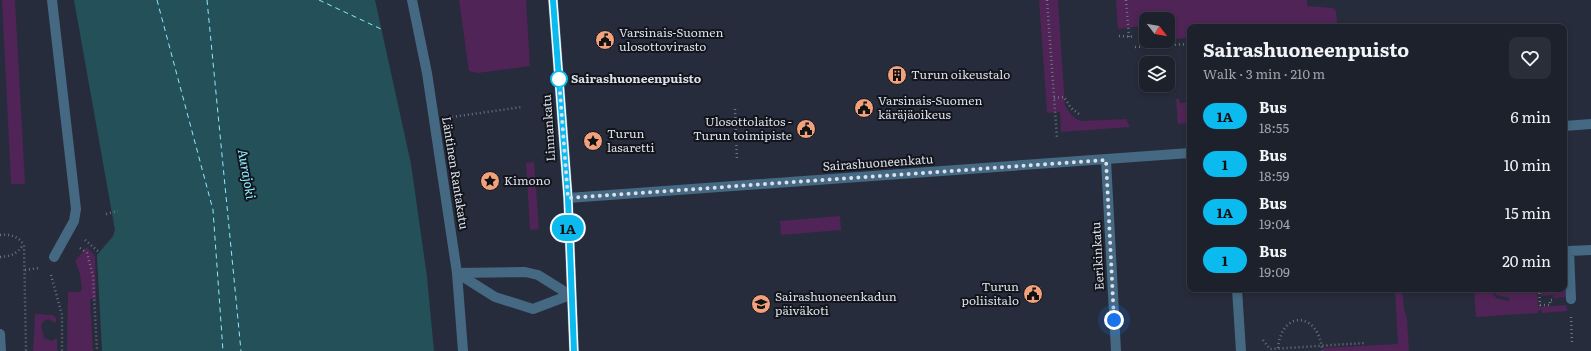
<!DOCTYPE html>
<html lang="en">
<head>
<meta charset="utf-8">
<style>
  :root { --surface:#1c212c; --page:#292e38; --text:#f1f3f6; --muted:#a0a3a9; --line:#3a3e48 }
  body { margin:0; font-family:Literata,serif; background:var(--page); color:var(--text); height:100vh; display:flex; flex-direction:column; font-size:15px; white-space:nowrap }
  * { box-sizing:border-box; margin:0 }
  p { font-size:13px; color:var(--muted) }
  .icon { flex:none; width:22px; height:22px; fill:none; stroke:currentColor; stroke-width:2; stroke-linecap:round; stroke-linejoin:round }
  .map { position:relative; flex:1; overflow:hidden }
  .drawer { position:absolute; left:1187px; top:24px; width:380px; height:268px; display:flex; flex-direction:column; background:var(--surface); border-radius:8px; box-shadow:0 2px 6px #0003,0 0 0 1px var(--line) }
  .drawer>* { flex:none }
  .badge { padding:0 8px; border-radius:13px; font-size:14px; line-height:26px }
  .needle { width:26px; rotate:121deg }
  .controls { position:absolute; left:1139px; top:12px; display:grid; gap:8px }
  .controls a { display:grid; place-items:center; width:36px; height:36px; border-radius:8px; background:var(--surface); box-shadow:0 2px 6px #0003,0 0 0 1px var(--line); font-size:20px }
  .you { position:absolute; width:20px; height:20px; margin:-10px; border:3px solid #fff; border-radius:50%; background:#1a73e8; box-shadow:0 0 0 6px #1a73e833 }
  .map>.badge { position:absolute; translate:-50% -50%; box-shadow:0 0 0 2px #fff }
  .round { display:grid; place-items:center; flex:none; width:42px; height:42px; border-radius:8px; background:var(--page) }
  .summary { display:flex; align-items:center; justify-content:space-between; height:68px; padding:0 16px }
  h1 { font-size:19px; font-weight:700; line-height:30px }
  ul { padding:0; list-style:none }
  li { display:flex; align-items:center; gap:12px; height:48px; padding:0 16px }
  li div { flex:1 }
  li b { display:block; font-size:15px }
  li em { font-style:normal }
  li .badge { min-width:44px; font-weight:700; text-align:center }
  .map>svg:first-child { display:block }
  .green { fill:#502456 }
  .water { fill:#245159 }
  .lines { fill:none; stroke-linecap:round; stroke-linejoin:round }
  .ferry { stroke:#8bebfe; stroke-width:1; stroke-dasharray:5 4; stroke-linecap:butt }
  .path { stroke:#6e7380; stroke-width:2.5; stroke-dasharray:1 3; stroke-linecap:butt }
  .minor { stroke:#456982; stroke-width:10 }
  .line-casing { stroke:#fff; stroke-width:9 }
  .line { stroke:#0bbbf0; stroke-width:6 }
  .walk { stroke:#dbdfe9; stroke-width:4; stroke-dasharray:0 7.2 }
  .stop-dot { fill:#fff; stroke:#0bbbf0; stroke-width:2 }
  .labels { text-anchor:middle; stroke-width:4; stroke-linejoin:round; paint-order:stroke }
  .poi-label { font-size:12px; fill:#dbdfe9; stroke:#12151b; text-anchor:start }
  .stop-label { font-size:12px; font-weight:bold; fill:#dbdfe9; stroke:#12151b; text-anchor:start }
  .street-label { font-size:12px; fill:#dbdfe9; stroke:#12151b }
  .water-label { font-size:13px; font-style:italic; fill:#8bebfe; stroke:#12151b }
</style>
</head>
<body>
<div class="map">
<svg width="1591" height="351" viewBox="0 0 1591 351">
  <rect width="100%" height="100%" fill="#262c3b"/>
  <g class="green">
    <polygon points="2,0 15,0 25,184 11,184"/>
    <polygon points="459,0 526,0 530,66 478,73 469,71"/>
    <path d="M1039,0h19l7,106c5,7 8,12 16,15l45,-2 4,8 -69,5 -1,-20 -13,1z"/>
    <polygon points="1116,0 1307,0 1307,6 1333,8 1336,11 1337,22 1334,27 1190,27 1190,38 1168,39 1168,19 1146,19 1146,30 1142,26 1118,29"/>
    <polygon points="1176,99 1179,99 1180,103 1190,103 1190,123 1178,124"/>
    <polygon points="534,162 539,229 530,230 526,163"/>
    <polygon points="840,216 841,230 781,235 780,221"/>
    <polygon points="87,247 95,256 96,299 90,299 93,351 67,351 68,292 79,292 82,290 80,274 75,261"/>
    <polygon points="1564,274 1566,297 1553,298 1553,295 1541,296 1541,289 1564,289"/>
    <polygon points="1395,289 1402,289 1404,309 1407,319 1409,351 1323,351 1323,348 1398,344"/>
    <polygon points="1474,289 1491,289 1496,298 1508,301 1510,298 1496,295 1495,289 1538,289 1537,290 1538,307 1566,305 1567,311 1542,313 1542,310 1538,310 1538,313 1476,317"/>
    <polygon points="35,314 53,315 56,318 56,323 48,319 44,321 41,325 44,338 52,341 57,338 57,351 33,351"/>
  </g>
  <polygon class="water" points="74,0 375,0 411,164 427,277 434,351 102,351 97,255 113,236 115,230"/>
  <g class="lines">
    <g class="ferry">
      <polyline points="157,0 213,210 223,351"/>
      <polyline points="207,0 241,351"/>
      <polyline points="319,0 381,29"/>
    </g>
    <g class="path">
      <polyline points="1047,0 1057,138"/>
      <polyline points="1126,0 1129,37"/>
      <polyline points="1119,36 1135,37"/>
      <polyline points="1135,47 1190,44"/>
      <polyline points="1054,98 1064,97 1071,108 1079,114"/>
      <polyline points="735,109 737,161"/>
      <polyline points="452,117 522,107"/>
      <polyline points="106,214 118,211"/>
      <path d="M0,235c11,-1 18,1 24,10l2,106"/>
      <polyline points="85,240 99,252"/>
      <polyline points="80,248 87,253 93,276 97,351"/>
      <path d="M0,257c11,-1 17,-3 23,-12"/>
      <polyline points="25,270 39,268"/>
      <polyline points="51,275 62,315 62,351"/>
      <polyline points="1539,289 1540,305 1550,305 1550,300 1554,300"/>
      <polyline points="1571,317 1572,342"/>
      <polyline points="1263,340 1270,349 1365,343"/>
      <path d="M1278,348c4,-40 42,-35 44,3"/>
    </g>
    <g class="minor">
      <polyline points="52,0 76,209 74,221 54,257"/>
      <polyline points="412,0 427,73 457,273 463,351"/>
      <polyline points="553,0 568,198 574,351"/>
      <polyline points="1564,126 1591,124"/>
      <polyline points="1106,160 1116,351"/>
      <polyline points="568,198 1190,153"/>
      <polyline points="457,273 495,297 533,309 570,295"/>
      <polyline points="457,273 525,272 538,275 570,295"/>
      <polyline points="1237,289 1241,351"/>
      <polyline points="1571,299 1569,251 1591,250"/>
      <polyline points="0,334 1,351"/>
    </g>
  </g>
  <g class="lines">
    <defs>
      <polyline id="line" points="553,0 568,198 574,351"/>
    </defs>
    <use href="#line" class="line-casing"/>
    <use href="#line" class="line"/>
    <polyline class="walk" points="559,79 568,198 1106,160 1114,320"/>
  </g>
  <defs>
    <symbol id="civic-disc" viewBox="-11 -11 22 22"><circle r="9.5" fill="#f1a17c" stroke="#12151b"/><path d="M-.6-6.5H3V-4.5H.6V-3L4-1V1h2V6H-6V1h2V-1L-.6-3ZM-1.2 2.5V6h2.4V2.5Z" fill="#111"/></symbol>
    <symbol id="building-disc" viewBox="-11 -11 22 22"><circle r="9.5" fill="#f1a17c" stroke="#12151b"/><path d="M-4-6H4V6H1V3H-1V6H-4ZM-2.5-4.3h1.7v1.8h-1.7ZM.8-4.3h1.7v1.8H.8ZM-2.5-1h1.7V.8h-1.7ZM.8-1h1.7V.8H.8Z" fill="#111"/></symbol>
    <symbol id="sight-disc" viewBox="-11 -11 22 22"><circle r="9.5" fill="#f1a17c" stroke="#12151b"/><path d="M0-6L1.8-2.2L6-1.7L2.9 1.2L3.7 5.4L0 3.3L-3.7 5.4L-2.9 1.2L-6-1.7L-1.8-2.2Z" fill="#111"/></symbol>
    <symbol id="school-disc" viewBox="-11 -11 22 22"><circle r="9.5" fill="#f1a17c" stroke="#12151b"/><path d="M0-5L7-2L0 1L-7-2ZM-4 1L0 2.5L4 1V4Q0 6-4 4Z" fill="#111"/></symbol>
  </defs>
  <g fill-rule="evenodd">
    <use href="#civic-disc" x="594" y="29" width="22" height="22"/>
    <use href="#building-disc" x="886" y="64" width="22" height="22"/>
    <use href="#civic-disc" x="853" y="97" width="22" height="22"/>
    <use href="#civic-disc" x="795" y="118" width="22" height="22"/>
    <use href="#sight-disc" x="582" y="130" width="22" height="22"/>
    <use href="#sight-disc" x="479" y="170" width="22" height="22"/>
    <use href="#civic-disc" x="1022" y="283" width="22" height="22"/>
    <use href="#school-disc" x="750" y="293" width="22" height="22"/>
  </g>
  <circle class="stop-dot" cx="559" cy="79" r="8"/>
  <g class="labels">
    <g class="poi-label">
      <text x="619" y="37">Varsinais-Suomen<tspan x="619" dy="14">ulosottovirasto</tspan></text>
      <text x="911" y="79">Turun oikeustalo</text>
      <text x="878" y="105">Varsinais-Suomen<tspan x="878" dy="14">käräjäoikeus</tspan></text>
      <text x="792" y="126" text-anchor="end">Ulosottolaitos -<tspan x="792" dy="14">Turun toimipiste</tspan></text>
      <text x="607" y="138">Turun<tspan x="607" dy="14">lasaretti</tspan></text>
      <text x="504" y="185">Kimono</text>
      <text x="1019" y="291" text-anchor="end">Turun<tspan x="1019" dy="14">poliisitalo</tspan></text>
      <text x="775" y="301">Sairashuoneenkadun<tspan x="775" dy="14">päiväkoti</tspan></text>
    </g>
    <g class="stop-label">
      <text x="571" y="83">Sairashuoneenpuisto</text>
    </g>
    <g class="street-label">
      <text transform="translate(549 128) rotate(-94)" y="4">Linnankatu</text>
      <text transform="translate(878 163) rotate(-4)" y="4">Sairashuoneenkatu</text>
      <text transform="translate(455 173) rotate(81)" y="4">Läntinen Rantakatu</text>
      <text transform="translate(1098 256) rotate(-93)" y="4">Eerikinkatu</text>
    </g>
    <g class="water-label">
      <text transform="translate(247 174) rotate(80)" y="5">Aurajoki</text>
    </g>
  </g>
</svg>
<div class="controls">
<a><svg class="needle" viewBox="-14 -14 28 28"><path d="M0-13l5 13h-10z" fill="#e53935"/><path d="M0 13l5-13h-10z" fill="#a0a3a9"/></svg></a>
<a><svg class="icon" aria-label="layers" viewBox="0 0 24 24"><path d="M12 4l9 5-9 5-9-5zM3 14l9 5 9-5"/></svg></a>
</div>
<div class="you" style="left:1114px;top:320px"></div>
<b class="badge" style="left:568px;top:228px;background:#0bbbf0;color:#111">1A</b>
<section class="drawer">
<div class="summary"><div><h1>Sairashuoneenpuisto</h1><p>Walk · 3 min · 210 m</p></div><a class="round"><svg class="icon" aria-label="heart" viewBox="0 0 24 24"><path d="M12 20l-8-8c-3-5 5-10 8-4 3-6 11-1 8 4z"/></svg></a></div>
<ul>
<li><span class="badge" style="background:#0bbbf0;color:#111">1A</span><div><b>Bus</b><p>18:55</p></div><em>6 min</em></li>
<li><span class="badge" style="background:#0bbbf0;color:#111">1</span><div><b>Bus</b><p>18:59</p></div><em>10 min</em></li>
<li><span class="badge" style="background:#0bbbf0;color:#111">1A</span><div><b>Bus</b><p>19:04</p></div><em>15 min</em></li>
<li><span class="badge" style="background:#0bbbf0;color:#111">1</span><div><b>Bus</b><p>19:09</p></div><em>20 min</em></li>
</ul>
</section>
</div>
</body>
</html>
